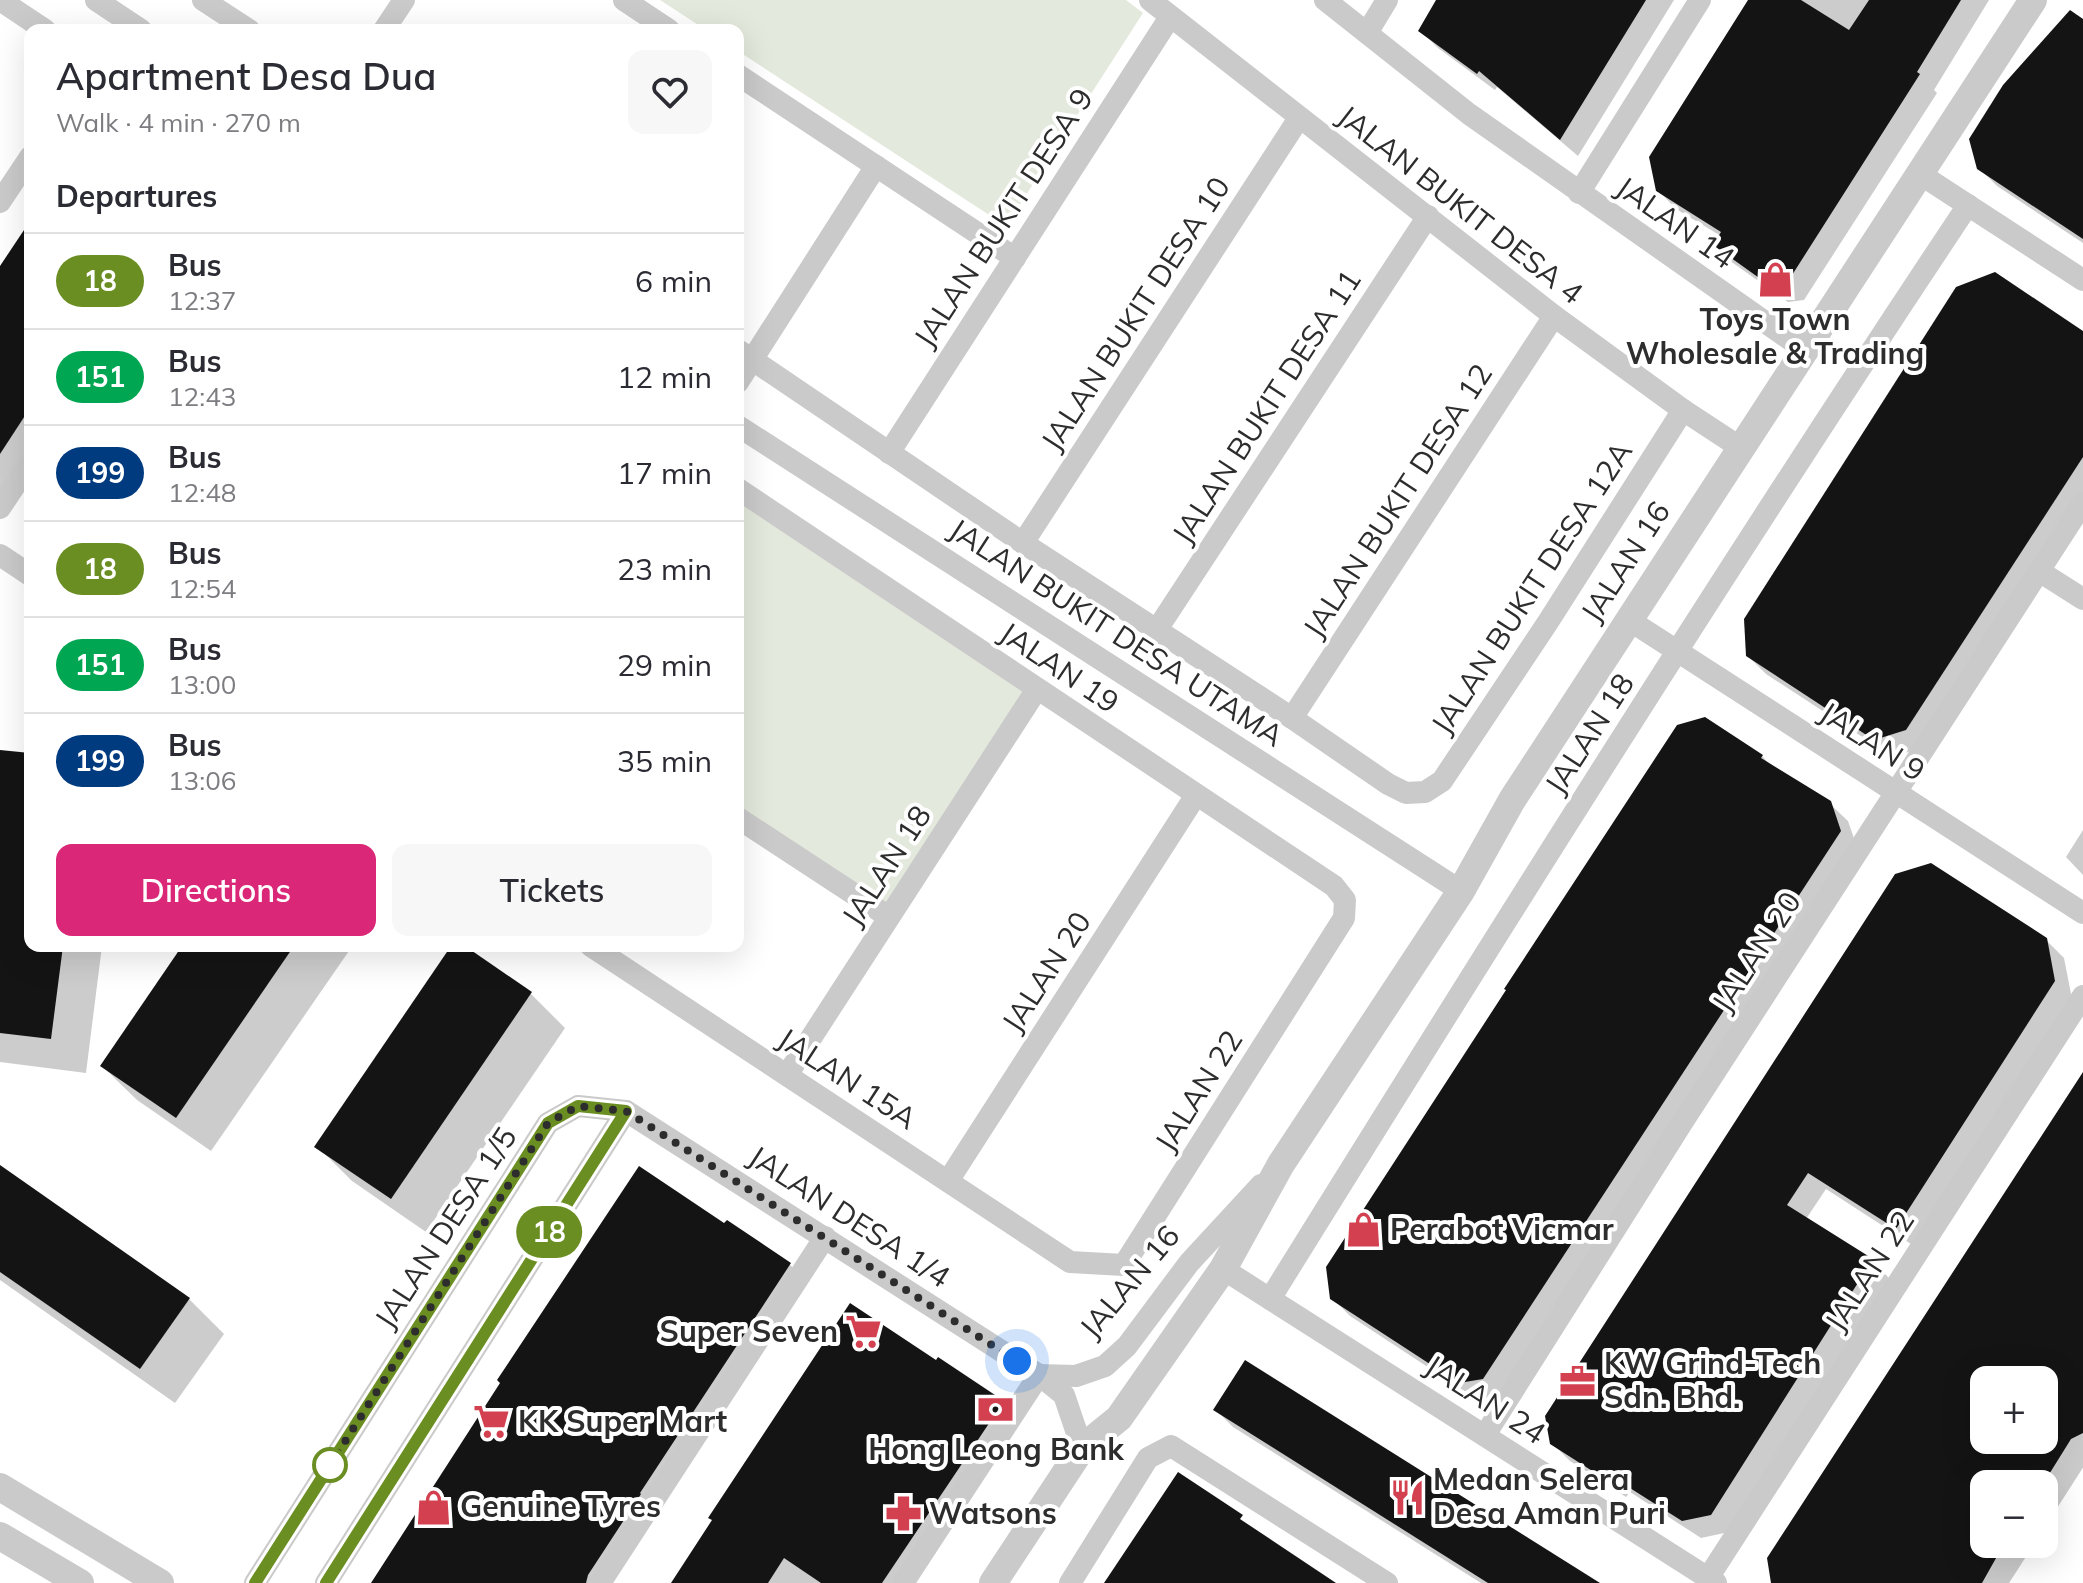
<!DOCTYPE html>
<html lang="en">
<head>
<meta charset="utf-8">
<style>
  :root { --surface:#fff; --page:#f7f7f7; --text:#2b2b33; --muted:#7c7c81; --line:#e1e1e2; --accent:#db2777 }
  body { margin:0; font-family:Mulish,sans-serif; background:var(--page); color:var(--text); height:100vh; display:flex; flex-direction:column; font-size:30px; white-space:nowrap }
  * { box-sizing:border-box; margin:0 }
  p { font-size:26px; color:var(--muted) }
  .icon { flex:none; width:44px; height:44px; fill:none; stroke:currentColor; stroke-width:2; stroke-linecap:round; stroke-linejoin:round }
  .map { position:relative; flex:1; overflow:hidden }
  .panel { position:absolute; left:24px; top:24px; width:720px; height:928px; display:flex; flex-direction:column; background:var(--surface); border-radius:16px; box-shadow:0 8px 32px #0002 }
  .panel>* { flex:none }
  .badge { padding:0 16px; border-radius:26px; font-size:28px; line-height:52px }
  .buttons { position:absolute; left:1970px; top:1366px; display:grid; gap:16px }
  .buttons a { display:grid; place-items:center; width:88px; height:88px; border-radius:16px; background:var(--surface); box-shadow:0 8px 32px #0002; font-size:40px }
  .you { position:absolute; width:40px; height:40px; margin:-20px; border:6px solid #fff; border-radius:50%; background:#1a73e8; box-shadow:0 0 0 12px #1a73e833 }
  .map>.badge { position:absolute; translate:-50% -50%; box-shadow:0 0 0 4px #fff }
  h2 { padding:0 32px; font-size:30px; line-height:72px }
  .round { display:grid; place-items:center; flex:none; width:84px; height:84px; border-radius:16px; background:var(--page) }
  .summary { display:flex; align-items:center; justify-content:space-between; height:136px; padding:0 32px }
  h1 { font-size:38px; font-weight:600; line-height:60px }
  .cta { display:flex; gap:16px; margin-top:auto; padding:16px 32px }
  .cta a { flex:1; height:92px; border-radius:16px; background:var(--accent); color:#fff; font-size:32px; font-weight:600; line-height:92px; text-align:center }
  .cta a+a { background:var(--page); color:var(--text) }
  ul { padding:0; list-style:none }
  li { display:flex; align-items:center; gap:24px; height:96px; padding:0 32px; border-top:2px solid var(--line) }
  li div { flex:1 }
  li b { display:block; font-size:30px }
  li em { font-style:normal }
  li .badge { min-width:88px; font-weight:700; text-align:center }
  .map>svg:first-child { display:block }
  .green { fill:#e3e9dc }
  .shadow { fill:#0003; fill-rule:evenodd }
  .building { fill:#141414; fill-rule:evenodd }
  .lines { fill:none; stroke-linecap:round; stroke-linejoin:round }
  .minor { stroke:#cacaca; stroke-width:22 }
  .tertiary { stroke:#cacaca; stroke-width:28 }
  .line-casing { stroke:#fff; stroke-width:18 }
  .line { stroke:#6b8e23; stroke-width:12 }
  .walk { stroke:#2d2d2d; stroke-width:8; stroke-dasharray:0 14.4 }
  .stop-dot { fill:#fff; stroke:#6b8e23; stroke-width:4 }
  .labels { text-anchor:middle; stroke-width:8; stroke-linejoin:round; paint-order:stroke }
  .street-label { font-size:30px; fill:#2d2d2d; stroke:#fff }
  .poi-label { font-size:30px; font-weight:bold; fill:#2d2d2d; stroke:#fff; text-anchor:start }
</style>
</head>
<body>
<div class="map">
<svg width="2083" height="1583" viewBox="0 0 2083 1583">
  <rect width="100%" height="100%" fill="#fff"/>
  <g class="green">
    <polygon points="660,0 1126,0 1143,13 1006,226 738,51 738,30 706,30"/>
    <polygon points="738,489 1037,689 889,917 738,818"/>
  </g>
  <g class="shadow">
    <polygon points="1438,0 1674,0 1578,156 1497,87 1495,90 1438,48 1420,30"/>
    <polygon points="1750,0 1989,0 1934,90 1937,93 1804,300 1788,302 1733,263 1715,245 1721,236 1676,209 1658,190"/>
    <polygon points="2083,21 2083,243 1997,186 1979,168"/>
    <polygon points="30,225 30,467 0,513 0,270"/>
    <polygon points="2083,333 2083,502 1923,747 1893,757 1766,674 1748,656"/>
    <polygon points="0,752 30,755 30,946 102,946 86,1073 0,1062"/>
    <polygon points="1762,756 1775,770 1829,803 1848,821 1858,850 1501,1396 1478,1400 1350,1316 1332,1298"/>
    <polygon points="2083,830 2083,875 2066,857"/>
    <polygon points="1931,865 2046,940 2064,958 2072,999 1914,1246 1826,1189 1806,1219 1872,1261 1889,1278 1729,1532 1701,1538 1630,1492 1626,1497 1570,1461 1552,1443"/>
    <polygon points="184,946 351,948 211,1151 137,1100 102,1066"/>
    <polygon points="454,946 461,946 531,994 565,1028 426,1232 352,1181 317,1146"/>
    <path d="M2083,1075v391l-34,53 -1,12 -4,6v-53h-60v60h55l-12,10 -19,29h-235zM1984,1380h60v60h-60z"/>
    <polygon points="0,1167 189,1299 224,1334 175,1403 0,1280"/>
    <polygon points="727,1223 790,1265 808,1282 612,1583 373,1583"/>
    <polygon points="1002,1402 1020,1420 911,1583 673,1583"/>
    <polygon points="1216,1410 1596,1583 1481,1583 1233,1427"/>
  </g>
  <g class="building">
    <polygon points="1436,0 1646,0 1560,140 1479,71 1477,74 1418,31"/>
    <polygon points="1748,0 1801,0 1849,30 1869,0 1961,0 1917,72 1920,74 1787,283 1769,285 1713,245 1721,232 1656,191 1649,157"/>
    <polygon points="2070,10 2083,19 2083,239 1977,169 1969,139 2003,85"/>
    <polygon points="30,221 30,408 0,454 0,266"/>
    <polygon points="1995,272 2083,331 2083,457 1906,730 1874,740 1746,656 1744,619 1956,287"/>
    <polygon points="1705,717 1763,755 1761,758 1831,801 1841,831 1483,1379 1459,1383 1330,1299 1326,1267 1506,990 1504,989 1677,725"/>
    <polygon points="0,750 30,753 30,946 63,946 51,1039 0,1033"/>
    <polygon points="1931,863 2047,938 2055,981 1896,1229 1808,1173 1787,1205 1873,1259 1711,1515 1682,1521 1611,1476 1608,1481 1550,1444 1545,1416 1895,874"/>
    <polygon points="182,946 294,946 176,1118 100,1066"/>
    <polygon points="451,946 465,946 532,992 391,1199 314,1147"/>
    <path d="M2083,1072v361l-12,6 -28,45h-59v60h20l-22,39h-211l-4,-25zM1984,1380h60v60h-60z"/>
    <polygon points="0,1165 190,1298 140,1369 0,1272"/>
    <polygon points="639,1166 724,1223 727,1220 791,1263 640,1493 641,1494 588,1575 586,1583 371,1583 500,1383 497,1380"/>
    <polygon points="850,1303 936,1360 938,1357 1004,1401 882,1583 821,1583 784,1558 768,1583 671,1583 712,1520 708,1518"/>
    <polygon points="1245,1360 1600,1583 1488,1583 1213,1410"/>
    <polygon points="1178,1472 1243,1515 1240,1519 1336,1583 1104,1583"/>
  </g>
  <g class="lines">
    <g class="minor">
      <polyline points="0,0 45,30"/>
      <polyline points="96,0 141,30"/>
      <polyline points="203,0 249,30"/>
      <polyline points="624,0 669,30"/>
      <polyline points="1150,0 1554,316 1683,410 1741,448"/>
      <polyline points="1325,0 1469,114 1805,350"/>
      <polyline points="384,30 404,0"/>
      <polyline points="1367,33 1387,0"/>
      <polyline points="738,75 1015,258"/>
      <polyline points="1920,174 2083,280"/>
      <polyline points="1579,193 1700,0"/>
      <polyline points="0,202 30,157"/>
      <polyline points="738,350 1023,543 1292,718 1388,784 1406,793 1425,792 1442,781 1548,622 1683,410"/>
      <polyline points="738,382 876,166"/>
      <polyline points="738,426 1461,891"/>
      <polyline points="889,453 1170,17"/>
      <polyline points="0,508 30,463"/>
      <polyline points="1023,543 1299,118"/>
      <polyline points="0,555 30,575"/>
      <polyline points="2039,571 2083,599"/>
      <polyline points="1629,620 2083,913"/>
      <polyline points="1156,631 1428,216"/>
      <polyline points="1292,718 1554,316"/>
      <polyline points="738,818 889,917"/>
      <polyline points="591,946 1070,1262 1124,1265 1344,918 1345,900 1334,886 738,489"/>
      <polyline points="787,1075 1037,689"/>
      <polyline points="948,1181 1196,795"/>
      <polyline points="1223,1269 1716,1583"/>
      <path d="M1270,1299c228,-367 458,-734 698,-1094"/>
      <polyline points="1039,1375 1076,1376 1105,1366 1127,1346 1189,1263 1261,1185"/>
      <polyline points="1485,1435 1682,1123 2083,503"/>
      <polyline points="2044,1508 2083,1447"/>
      <polyline points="1708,1578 2083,996"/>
      <polyline points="255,1583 548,1123 578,1106 626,1111 1039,1375 1064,1395 1082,1448"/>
      <polyline points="326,1583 626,1111"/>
      <polyline points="600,1583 825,1237"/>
      <polyline points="903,1583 1039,1375"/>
      <polyline points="1070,1583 1148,1458 1171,1446 1387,1583"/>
      <polyline points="1996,1583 2021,1544"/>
    </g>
    <g class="tertiary">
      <polyline points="0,1487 160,1583"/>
      <polyline points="0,1536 80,1583"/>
      <polyline points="993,1583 1082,1448 1119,1418 1223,1269 1281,1164 1461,891 1512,800 2033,0"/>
    </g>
  </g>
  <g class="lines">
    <defs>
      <polyline id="line" points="255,1583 548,1123 578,1106 626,1111 326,1583"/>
    </defs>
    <use href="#line" class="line-casing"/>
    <use href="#line" class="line"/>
    <polyline class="walk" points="330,1465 548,1123 578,1106 626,1111 1017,1361"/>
  </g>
  <defs>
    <symbol id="shop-bare" viewBox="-9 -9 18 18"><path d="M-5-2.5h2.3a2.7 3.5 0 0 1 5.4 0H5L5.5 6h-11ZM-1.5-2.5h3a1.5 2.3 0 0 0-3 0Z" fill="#d34050" stroke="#fff" stroke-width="2.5" paint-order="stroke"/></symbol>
    <symbol id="supermarket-bare" viewBox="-9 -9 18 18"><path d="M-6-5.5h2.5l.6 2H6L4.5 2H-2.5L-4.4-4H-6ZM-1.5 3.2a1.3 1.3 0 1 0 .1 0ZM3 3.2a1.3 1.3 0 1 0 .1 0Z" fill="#d34050" stroke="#fff" stroke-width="2.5" paint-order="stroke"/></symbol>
    <symbol id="office-bare" viewBox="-9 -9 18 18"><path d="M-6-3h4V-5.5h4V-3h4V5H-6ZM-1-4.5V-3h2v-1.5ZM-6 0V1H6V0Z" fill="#d34050" stroke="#fff" stroke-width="2.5" paint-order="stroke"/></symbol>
    <symbol id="bank-bare" viewBox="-9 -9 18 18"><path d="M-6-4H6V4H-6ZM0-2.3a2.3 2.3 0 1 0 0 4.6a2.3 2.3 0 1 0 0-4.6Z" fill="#d34050" stroke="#fff" stroke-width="2.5" paint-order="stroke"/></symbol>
    <symbol id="restaurant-bare" viewBox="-9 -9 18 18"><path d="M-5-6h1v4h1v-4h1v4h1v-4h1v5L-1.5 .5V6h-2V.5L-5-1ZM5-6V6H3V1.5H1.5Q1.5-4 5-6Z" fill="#d34050" stroke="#fff" stroke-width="2.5" paint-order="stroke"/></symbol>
    <symbol id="pharmacy-bare" viewBox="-9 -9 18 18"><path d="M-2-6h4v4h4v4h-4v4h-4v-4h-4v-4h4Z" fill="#d34050" stroke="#fff" stroke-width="2.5" paint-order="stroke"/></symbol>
  </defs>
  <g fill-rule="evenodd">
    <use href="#shop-bare" x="1750" y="254" width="51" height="51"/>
    <use href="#shop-bare" x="1338" y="1204" width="51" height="51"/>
    <use href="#supermarket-bare" x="838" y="1306" width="51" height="51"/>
    <use href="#office-bare" x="1552" y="1356" width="51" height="51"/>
    <use href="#bank-bare" x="970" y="1384" width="51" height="51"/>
    <use href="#supermarket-bare" x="466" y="1396" width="51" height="51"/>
    <use href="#restaurant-bare" x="1382" y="1472" width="51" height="51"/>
    <use href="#shop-bare" x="408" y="1482" width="51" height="51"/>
    <use href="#pharmacy-bare" x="878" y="1488" width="51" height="51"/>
  </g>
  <circle class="stop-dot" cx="330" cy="1465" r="16"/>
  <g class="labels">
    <g class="street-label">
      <text transform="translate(1460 205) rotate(38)" y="10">JALAN BUKIT DESA 4</text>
      <text transform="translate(1004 218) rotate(-57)" y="10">JALAN BUKIT DESA 9</text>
      <text transform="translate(1675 223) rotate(35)" y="10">JALAN 14</text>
      <text transform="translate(1136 314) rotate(-57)" y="10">JALAN BUKIT DESA 10</text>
      <text transform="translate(1267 407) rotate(-57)" y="10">JALAN BUKIT DESA 11</text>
      <text transform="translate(1398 501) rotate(-57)" y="10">JALAN BUKIT DESA 12</text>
      <text transform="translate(1626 562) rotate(-57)" y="10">JALAN 16</text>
      <text transform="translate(1532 588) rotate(-57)" y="10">JALAN BUKIT DESA 12A</text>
      <text transform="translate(1116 633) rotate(33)" y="10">JALAN BUKIT DESA UTAMA</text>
      <text transform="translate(1059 668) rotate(34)" y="10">JALAN 19</text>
      <text transform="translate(1590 734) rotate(-57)" y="10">JALAN 18</text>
      <text transform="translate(1872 742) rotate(33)" y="10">JALAN 9</text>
      <text transform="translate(887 866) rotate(-57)" y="10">JALAN 18</text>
      <text transform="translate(1757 952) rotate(-57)" y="10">JALAN 20</text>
      <text transform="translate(1047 972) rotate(-57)" y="10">JALAN 20</text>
      <text transform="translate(847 1079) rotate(33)" y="10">JALAN 15A</text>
      <text transform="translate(1199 1091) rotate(-58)" y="10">JALAN 22</text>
      <text transform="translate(849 1217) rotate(33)" y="10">JALAN DESA 1/4</text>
      <text transform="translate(446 1228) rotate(-57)" y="10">JALAN DESA 1/5</text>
      <text transform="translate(1870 1271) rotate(-57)" y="10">JALAN 22</text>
      <text transform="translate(1130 1282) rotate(-50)" y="10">JALAN 16</text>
      <text transform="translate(1485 1400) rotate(33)" y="10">JALAN 24</text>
    </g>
    <g class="poi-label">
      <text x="1775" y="330" text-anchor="middle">Toys Town<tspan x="1775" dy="34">Wholesale &amp; Trading</tspan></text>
      <text x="1390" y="1240">Perabot Vicmar</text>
      <text x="838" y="1342" text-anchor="end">Super Seven</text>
      <text x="1604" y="1374">KW Grind-Tech<tspan x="1604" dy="34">Sdn. Bhd.</tspan></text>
      <text x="518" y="1432">KK Super Mart</text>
      <text x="996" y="1460" text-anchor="middle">Hong Leong Bank</text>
      <text x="1433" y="1490">Medan Selera<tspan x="1433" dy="34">Desa Aman Puri</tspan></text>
      <text x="460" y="1517">Genuine Tyres</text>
      <text x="929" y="1524">Watsons</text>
    </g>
  </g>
</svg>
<div class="buttons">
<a>+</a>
<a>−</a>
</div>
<div class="you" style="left:1017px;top:1361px"></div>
<b class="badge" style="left:549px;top:1232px;background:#6b8e23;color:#fff">18</b>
<section class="panel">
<div class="summary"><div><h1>Apartment Desa Dua</h1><p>Walk · 4 min · 270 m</p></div><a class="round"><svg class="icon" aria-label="heart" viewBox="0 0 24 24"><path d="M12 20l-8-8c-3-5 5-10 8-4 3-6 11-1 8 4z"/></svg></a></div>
<h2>Departures</h2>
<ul>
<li><span class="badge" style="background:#6b8e23;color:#fff">18</span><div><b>Bus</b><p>12:37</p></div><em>6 min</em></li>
<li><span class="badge" style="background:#00a651;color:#fff">151</span><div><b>Bus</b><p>12:43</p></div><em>12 min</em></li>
<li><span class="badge" style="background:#003b80;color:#fff">199</span><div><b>Bus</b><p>12:48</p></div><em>17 min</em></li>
<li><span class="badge" style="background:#6b8e23;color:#fff">18</span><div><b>Bus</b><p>12:54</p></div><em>23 min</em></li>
<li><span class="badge" style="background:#00a651;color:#fff">151</span><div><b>Bus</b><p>13:00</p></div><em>29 min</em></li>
<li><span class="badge" style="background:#003b80;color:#fff">199</span><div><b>Bus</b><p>13:06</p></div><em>35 min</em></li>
</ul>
<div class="cta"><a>Directions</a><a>Tickets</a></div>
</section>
</div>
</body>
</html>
